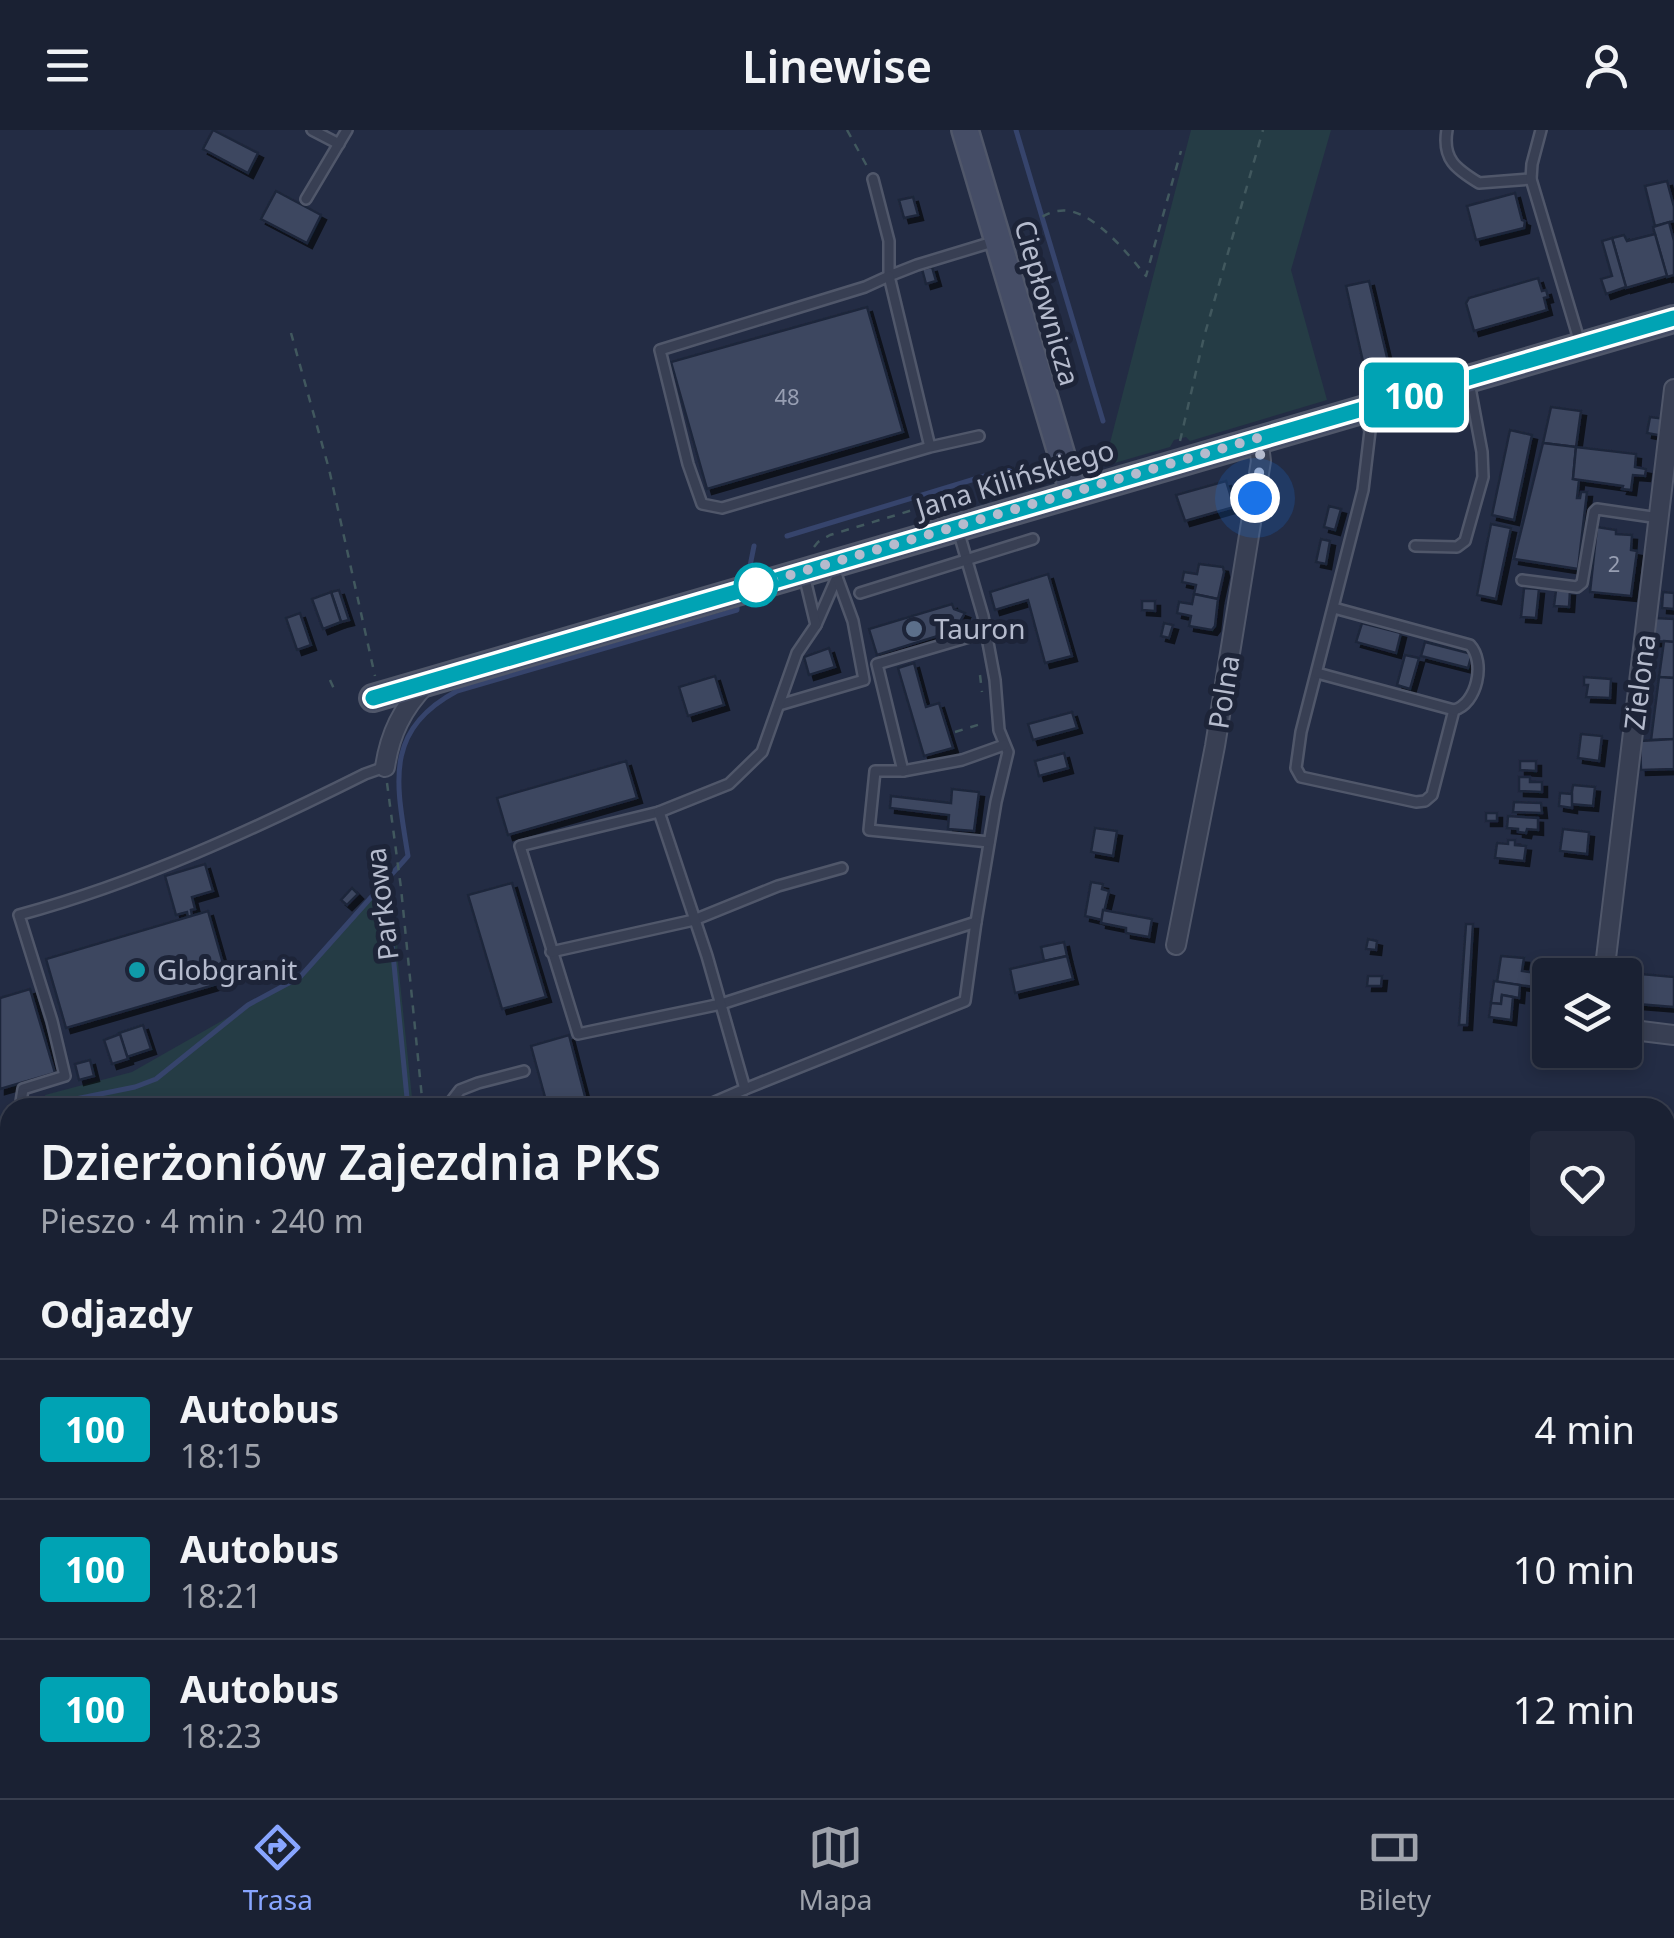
<!DOCTYPE html>
<html lang="pl">
<head>
<meta charset="utf-8">
<style>
  :root { --surface:#1a2133; --page:#23293b; --text:#f1f3f6; --muted:#9fa3ac; --line:#383e4e; --accent:#88a5ff }
  body { margin:0; font-family:"Noto Sans",sans-serif; background:var(--page); color:var(--text); height:100vh; display:flex; flex-direction:column; font-size:38px; white-space:nowrap }
  * { box-sizing:border-box; margin:0 }
  p { font-size:32px; color:var(--muted) }
  .icon { flex:none; width:55px; height:55px; fill:none; stroke:currentColor; stroke-width:2; stroke-linecap:round; stroke-linejoin:round }
  .map { position:relative; flex:1; overflow:hidden }
  .sheet { position:absolute; left:0px; top:968px; width:1675px; height:702px; display:flex; flex-direction:column; background:var(--surface); border-radius:30px 30px 0 0; box-shadow:0 5px 15px #0003,0 0 0 2px var(--line) }
  .sheet>* { flex:none }
  .badge { padding:0 20px; border-radius:8px; font-size:35px; line-height:65px }
  .buttons { position:absolute; left:1532px; top:828px; display:grid; gap:20px }
  .buttons a { display:grid; place-items:center; width:110px; height:110px; border-radius:10px; background:var(--surface); box-shadow:0 5px 15px #0003,0 0 0 2px var(--line); font-size:50px }
  .you { position:absolute; width:50px; height:50px; margin:-25px; border:8px solid #fff; border-radius:50%; background:#1a73e8; box-shadow:0 0 0 15px #1a73e833 }
  .map>.badge { position:absolute; translate:-50% -50%; box-shadow:0 0 0 5px #fff }
  h2 { padding:0 40px; font-size:38px; line-height:90px }
  .round { display:grid; place-items:center; flex:none; width:105px; height:105px; border-radius:10px; background:var(--page) }
  .overview { display:flex; align-items:center; justify-content:space-between; height:170px; padding:0 40px }
  h1 { font-size:48px; font-weight:600; line-height:75px }
  ul { padding:0; list-style:none }
  li { display:flex; align-items:center; gap:30px; height:140px; padding:0 40px; border-top:2px solid var(--line) }
  li div { flex:1 }
  li b { display:block; font-size:38px }
  li em { font-style:normal }
  li .badge { min-width:110px; font-weight:700; text-align:center }
  header { display:flex; justify-content:space-between; align-items:center; height:130px; padding:0 40px; background:var(--surface); font-size:45px; font-weight:600 }
  .dock { display:flex; justify-content:space-around; align-items:center; height:140px; border-top:2px solid var(--line); background:var(--surface); font-size:28px; color:var(--muted) }
  .dock a { display:grid; justify-items:center; gap:5px }
  .dock .current { color:var(--accent) }
  .map>svg:first-child { display:block }
  .green { fill:#253c45 }
  .lines { fill:none; stroke-linecap:round; stroke-linejoin:round }
  .stream { stroke:#36446c; stroke-width:5 }
  .building { fill:#3d4761; stroke:#1f263a; stroke-width:2.5; filter:url(#shadow) }
  .lane-casing { stroke:#50576a; stroke-width:14 }
  .street-casing { stroke:#50576a; stroke-width:22 }
  .secondary-casing { stroke:#50576a; stroke-width:30 }
  .path { stroke:#41585e; stroke-width:2.5; stroke-dasharray:8 8; stroke-linecap:butt }
  .lane { stroke:#383f53; stroke-width:9 }
  .street { stroke:#383f53; stroke-width:18 }
  .secondary { stroke:#454d66; stroke-width:25 }
  .line-casing { stroke:#fff; stroke-width:22 }
  .line { stroke:#00a3b4; stroke-width:15 }
  .walk { stroke:#b5bbcd; stroke-width:10; stroke-dasharray:0 18 }
  .stop-dot { fill:#fff; stroke:#00a3b4; stroke-width:5 }
  .service-dot { fill:#5c6f8a; stroke:#1d2438; stroke-width:4 }
  .culture-dot { fill:#0f9aa8; stroke:#1d2438; stroke-width:4 }
  .labels { text-anchor:middle; stroke-width:10; stroke-linejoin:round; paint-order:stroke }
  .number-label { font-size:22px; fill:#979eb2 }
  .street-label { font-size:28px; fill:#b5bbcd; stroke:#1d2438 }
  .poi-label { font-size:28px; fill:#b5bbcd; stroke:#1d2438; text-anchor:start }
</style>
</head>
<body>
<header><svg class="icon" aria-label="menu" viewBox="0 0 24 24"><path d="M4 6h16M4 12h16M4 18h16"/></svg>Linewise<svg class="icon" aria-label="person" viewBox="0 0 24 24"><circle cx="12" cy="8" r="4"/><path d="M4 21q1-7 8-7t8 7"/></svg></header>
<div class="map">
<svg width="1674" height="1668" viewBox="0 0 1674 1668">
  <defs>
    <filter id="shadow"><feDropShadow dx="5" dy="5" stdDeviation="0" flood-color="#0009"/></filter>
  </defs>
  <rect width="100%" height="100%" fill="#232c44"/>
  <g class="green">
    <polygon points="1191,0 1331,0 1291,140 1327,270 1190,311 1186,307 1174,310 1170,317 1104,336"/>
    <polygon points="373,763 396,781 398,833 413,977 46,977 45,965 132,942 299,847"/>
    <polygon points="10,1275 10,1366 0,1372 0,1279"/>
    <polygon points="66,1660 192,1660 187,1668 66,1668"/>
  </g>
  <g class="lines">
    <g class="stream">
      <polyline points="1016,0 1103,291"/>
      <polyline points="787,406 1011,338"/>
      <polyline points="750,436 754,416"/>
      <polyline points="386,752 408,978"/>
      <path d="M36,977l99,-20 21,-8 92,-74 52,-28 108,-121c-11,-71 -26,-125 49,-165l280,-81v-4"/>
      <polyline points="0,991 4,989"/>
      <polyline points="195,1668 199,1660"/>
    </g>
  </g>
  <g class="building">
    <polygon points="213,0 258,23 248,43 203,19"/>
    <polygon points="1667,51 1674,77 1674,91 1655,96 1645,56"/>
    <polygon points="276,61 321,85 307,113 261,89"/>
    <polygon points="1515,63 1522,90 1525,91 1524,98 1476,110 1467,76"/>
    <polygon points="913,67 918,85 904,88 899,70"/>
    <polygon points="1669,92 1674,111 1674,145 1667,147 1653,97"/>
    <polygon points="1655,104 1667,146 1626,158 1612,108 1624,105 1627,111"/>
    <polygon points="1612,108 1626,157 1606,164 1601,149 1612,146 1602,111"/>
    <polygon points="932,137 936,151 926,154 922,139"/>
    <polygon points="1538,148 1542,161 1546,160 1548,167 1544,168 1547,180 1474,201 1466,173 1469,168"/>
    <polygon points="1369,151 1390,240 1366,245 1346,156"/>
    <polygon points="867,177 903,302 707,359 671,232"/>
    <polygon points="1551,277 1581,281 1576,317 1543,313"/>
    <polygon points="1650,287 1666,289 1663,306 1647,303"/>
    <polygon points="1510,300 1532,305 1514,390 1492,385"/>
    <polygon points="1543,313 1576,317 1573,349 1579,350 1577,368 1580,368 1581,362 1587,362 1578,439 1514,429"/>
    <polygon points="1576,317 1636,324 1635,337 1646,339 1645,346 1633,345 1631,360 1622,359 1623,356 1573,349"/>
    <polygon points="1226,351 1234,377 1185,391 1176,365"/>
    <polygon points="1329,376 1341,379 1335,400 1324,397"/>
    <polygon points="1491,394 1511,398 1496,469 1477,465"/>
    <polygon points="1597,397 1616,400 1616,404 1632,405 1631,420 1637,421 1631,466 1590,462"/>
    <polygon points="1321,409 1330,411 1326,434 1316,432"/>
    <polygon points="1199,434 1223,437 1224,442 1218,469 1194,464 1196,455 1182,452 1184,442 1197,444"/>
    <polygon points="1048,444 1072,526 1045,533 1028,470 995,480 990,462"/>
    <polygon points="1524,458 1539,459 1536,488 1521,487"/>
    <polygon points="339,460 349,490 341,492 331,462"/>
    <polygon points="1556,460 1570,461 1569,477 1554,476"/>
    <polygon points="331,462 341,492 323,499 312,469"/>
    <polygon points="1663,462 1674,463 1674,479 1662,478"/>
    <polygon points="1194,464 1218,469 1215,496 1212,500 1189,496 1191,486 1177,483 1179,472 1192,474"/>
    <polygon points="1142,471 1155,471 1155,481 1142,480"/>
    <polygon points="952,474 954,479 965,483 958,495 960,499 877,525 869,499"/>
    <polygon points="300,483 311,515 297,520 286,488"/>
    <polygon points="1655,488 1674,489 1674,512 1653,511"/>
    <polygon points="1164,493 1173,495 1169,508 1161,506"/>
    <polygon points="1362,493 1401,503 1396,523 1356,512"/>
    <polygon points="1664,511 1674,512 1674,548 1659,547"/>
    <polygon points="1425,512 1472,524 1468,538 1421,526"/>
    <polygon points="829,518 835,537 809,545 804,527"/>
    <polygon points="1405,525 1419,528 1410,559 1397,555"/>
    <polygon points="914,533 926,577 939,573 953,618 924,626 898,538"/>
    <polygon points="715,546 724,575 688,586 679,557"/>
    <polygon points="1584,547 1611,549 1610,568 1586,567 1588,555 1584,555"/>
    <polygon points="1659,547 1674,548 1674,609 1651,610"/>
    <polygon points="1072,582 1077,598 1033,610 1028,594"/>
    <polygon points="1581,604 1602,606 1599,631 1578,628"/>
    <polygon points="1674,609 1674,639 1641,640 1640,611"/>
    <polygon points="1064,623 1068,638 1039,646 1035,631"/>
    <polygon points="626,631 637,668 508,705 497,668"/>
    <polygon points="1520,631 1536,631 1536,641 1520,640"/>
    <polygon points="1519,647 1530,647 1530,652 1542,652 1542,662 1519,661"/>
    <polygon points="1573,655 1595,657 1593,676 1570,674"/>
    <polygon points="952,659 979,662 974,701 948,699 949,685 890,678 891,666 951,673"/>
    <polygon points="1560,663 1572,664 1572,678 1559,676"/>
    <polygon points="1514,672 1541,673 1542,683 1513,682"/>
    <rect x="1486" y="683" width="11" height="8"/>
    <polygon points="1508,686 1538,688 1538,700 1527,699 1526,703 1518,702 1518,699 1507,698"/>
    <polygon points="1095,698 1117,701 1113,726 1091,722"/>
    <polygon points="1563,699 1589,702 1587,724 1560,721"/>
    <polygon points="1508,710 1515,710 1515,715 1526,716 1524,731 1495,728 1497,713 1508,714"/>
    <polygon points="205,734 213,761 192,767 195,779 191,780 192,786 188,787 187,782 176,785 165,746"/>
    <polygon points="1091,752 1103,754 1102,759 1109,761 1102,790 1085,786"/>
    <polygon points="512,753 546,867 502,879 468,765"/>
    <polygon points="352,758 358,764 347,775 341,770"/>
    <polygon points="1103,780 1152,789 1149,807 1126,803 1126,798 1101,793"/>
    <polygon points="208,781 228,851 66,898 46,829"/>
    <polygon points="1466,794 1473,794 1467,895 1459,895"/>
    <polygon points="1368,809 1377,811 1376,820 1366,819"/>
    <polygon points="1064,812 1067,826 1044,831 1041,817"/>
    <polygon points="1067,826 1073,849 1015,863 1010,839"/>
    <polygon points="1501,826 1524,828 1522,841 1536,843 1534,857 1497,852"/>
    <polygon points="1556,830 1583,833 1581,845 1554,845"/>
    <polygon points="1619,842 1674,847 1674,877 1625,873 1625,845 1619,845"/>
    <polygon points="1536,843 1551,845 1550,859 1534,857"/>
    <polygon points="1368,846 1382,846 1381,856 1367,856"/>
    <polygon points="1494,851 1520,855 1519,868 1502,865 1501,874 1491,873"/>
    <polygon points="30,859 55,943 0,959 0,868"/>
    <polygon points="1502,865 1513,867 1511,890 1489,887 1491,873 1501,874"/>
    <polygon points="143,895 151,919 127,927 119,903"/>
    <polygon points="120,904 128,929 112,934 104,910"/>
    <polygon points="569,905 588,978 548,978 531,916"/>
    <polygon points="90,930 94,946 79,950 75,934"/>
    <polygon points="1665,1012 1674,1042 1674,1072 1665,1074"/>
    <polygon points="1673,1072 1674,1077 1674,1107 1665,1078 1665,1074"/>
    <polygon points="1674,1107 1674,1140 1665,1111"/>
    <polygon points="1674,1284 1674,1317 1665,1319 1665,1287"/>
  </g>
  <g class="lines">
    <defs>
      <g id="lane">
        <polyline points="312,0 339,14"/>
        <path d="M1447,0c-5,29 9,39 32,53l52,-4"/>
        <polyline points="1541,0 1532,34 1531,49 1580,213"/>
        <polyline points="873,49 889,111 889,146 917,135 996,111"/>
        <polyline points="306,69 347,0"/>
        <polyline points="930,317 722,378 702,374 688,334 660,220 865,157 889,146 930,317 979,306"/>
        <polyline points="958,400 983,486 995,550 999,600 1008,622 996,672 976,792"/>
        <polyline points="1415,416 1457,417 1465,411 1483,347 1482,322 1469,252"/>
        <polyline points="1522,450 1577,457 1582,453 1594,382 1597,379 1659,388"/>
        <polyline points="860,463 1033,409"/>
        <path d="M1334,478l136,37c16,17 7,59 -16,65l-22,85 -7,6 -9,1 -115,-25 -5,-9 5,-36 62,-242 7,-59 -6,-20"/>
        <polyline points="816,495 837,447"/>
        <polyline points="986,502 877,534 903,641 962,630 1004,615"/>
        <polyline points="1317,543 1454,580"/>
        <polyline points="779,575 864,550 853,491 837,447"/>
        <polyline points="903,641 875,641 869,700 989,712"/>
        <polyline points="659,682 520,716 578,904 721,874 976,792 965,871 745,959"/>
        <polyline points="551,822 694,790 778,756 842,738"/>
        <path d="M20,978l3,-19 42,-13 -13,-55 -33,-106c121,-33 234,-85 346,-141l20,-7"/>
        <polyline points="450,978 450,973 460,960 478,953 524,941"/>
        <polyline points="701,978 745,959 707,826 659,682 729,654 762,622 797,523 816,495 804,445"/>
        <polyline points="0,1048 10,1008"/>
      </g>
      <g id="street">
        <path d="M385,637c5,-33 17,-58 41,-83"/>
        <polyline points="1176,815 1215,616 1261,331 1258,308"/>
        <polyline points="1604,845 1674,259"/>
        <polyline points="1625,899 1674,905"/>
      </g>
      <g id="secondary">
        <polyline points="965,0 1073,363"/>
        <polyline points="373,568 1674,189"/>
      </g>
    </defs>
    <use href="#lane" class="lane-casing"/>
    <use href="#street" class="street-casing"/>
    <use href="#secondary" class="secondary-casing"/>
    <g class="path">
      <polyline points="847,0 868,38"/>
      <path d="M1017,106c12,-9 25,-23 41,-25 32,-6 70,43 88,65l35,-125"/>
      <polyline points="291,203 329,339 375,546"/>
      <polyline points="1180,311 1204,207 1263,0"/>
      <polyline points="814,417 818,412 830,405 1042,341"/>
      <polyline points="980,545 982,562"/>
      <polyline points="330,550 334,559"/>
      <polyline points="955,602 984,593"/>
      <polyline points="387,653 401,758 423,978"/>
      <polyline points="206,1668 211,1660"/>
      <polyline points="322,1668 323,1660"/>
    </g>
    <use href="#lane" class="lane"/>
    <use href="#street" class="street"/>
    <use href="#secondary" class="secondary"/>
  </g>
  <g class="lines">
    <defs>
      <polyline id="line" points="373,568 1674,188"/>
    </defs>
    <use href="#line" class="line-casing"/>
    <use href="#line" class="line"/>
    <polyline class="walk" points="756,455 1258,308 1261,331 1255,368"/>
  </g>
  <circle class="stop-dot" cx="756" cy="455" r="20"/>
  <circle class="service-dot" cx="914" cy="499" r="10"/>
  <circle class="culture-dot" cx="137" cy="840" r="10"/>
  <g class="labels">
    <g class="number-label">
      <text x="787" y="275">48</text>
      <text x="1614" y="442">2</text>
    </g>
    <g class="street-label">
      <text transform="translate(1047 173) rotate(74)" y="10">Ciepłownicza</text>
      <text transform="translate(1015 349) rotate(-17)" y="10">Jana Kilińskiego</text>
      <text transform="translate(1640 552) rotate(-83)" y="10">Zielona</text>
      <text transform="translate(1224 562) rotate(-81)" y="10">Polna</text>
      <text transform="translate(382 774) rotate(-97)" y="10">Parkowa</text>
    </g>
    <g class="poi-label">
      <text x="934" y="509">Tauron</text>
      <text x="157" y="850">Globgranit</text>
    </g>
  </g>
</svg>
<div class="buttons">
<a><svg class="icon" aria-label="layers" viewBox="0 0 24 24"><path d="M12 4l9 5-9 5-9-5zM3 14l9 5 9-5"/></svg></a>
</div>
<div class="you" style="left:1255px;top:368px"></div>
<b class="badge" style="left:1414px;top:265px;background:#00a3b4;color:#fff">100</b>
<section class="sheet">
<div class="overview"><div><h1>Dzierżoniów Zajezdnia PKS</h1><p>Pieszo · 4 min · 240 m</p></div><a class="round"><svg class="icon" aria-label="heart" viewBox="0 0 24 24"><path d="M12 20l-8-8c-3-5 5-10 8-4 3-6 11-1 8 4z"/></svg></a></div>
<h2>Odjazdy</h2>
<ul>
<li><span class="badge" style="background:#00a3b4;color:#fff">100</span><div><b>Autobus</b><p>18:15</p></div><em>4 min</em></li>
<li><span class="badge" style="background:#00a3b4;color:#fff">100</span><div><b>Autobus</b><p>18:21</p></div><em>10 min</em></li>
<li><span class="badge" style="background:#00a3b4;color:#fff">100</span><div><b>Autobus</b><p>18:23</p></div><em>12 min</em></li>
</ul>
</section>
</div>
<nav class="dock">
<a class="current"><svg class="icon" aria-label="directions" viewBox="0 0 24 24"><path d="M12 3l9 9-9 9-9-9zM9 14v-3h6M13 9l2 2-2 2"/></svg>Trasa</a>
<a><svg class="icon" aria-label="map" viewBox="0 0 24 24"><path d="M3 6l6-2 6 2 6-2v14l-6 2-6-2-6 2zM9 4v14M15 6v14"/></svg>Mapa</a>
<a><svg class="icon" aria-label="tickets" viewBox="0 0 24 24"><path d="M3 7h18v10H3zM15 7v10"/></svg>Bilety</a>
</nav>
</body>
</html>
